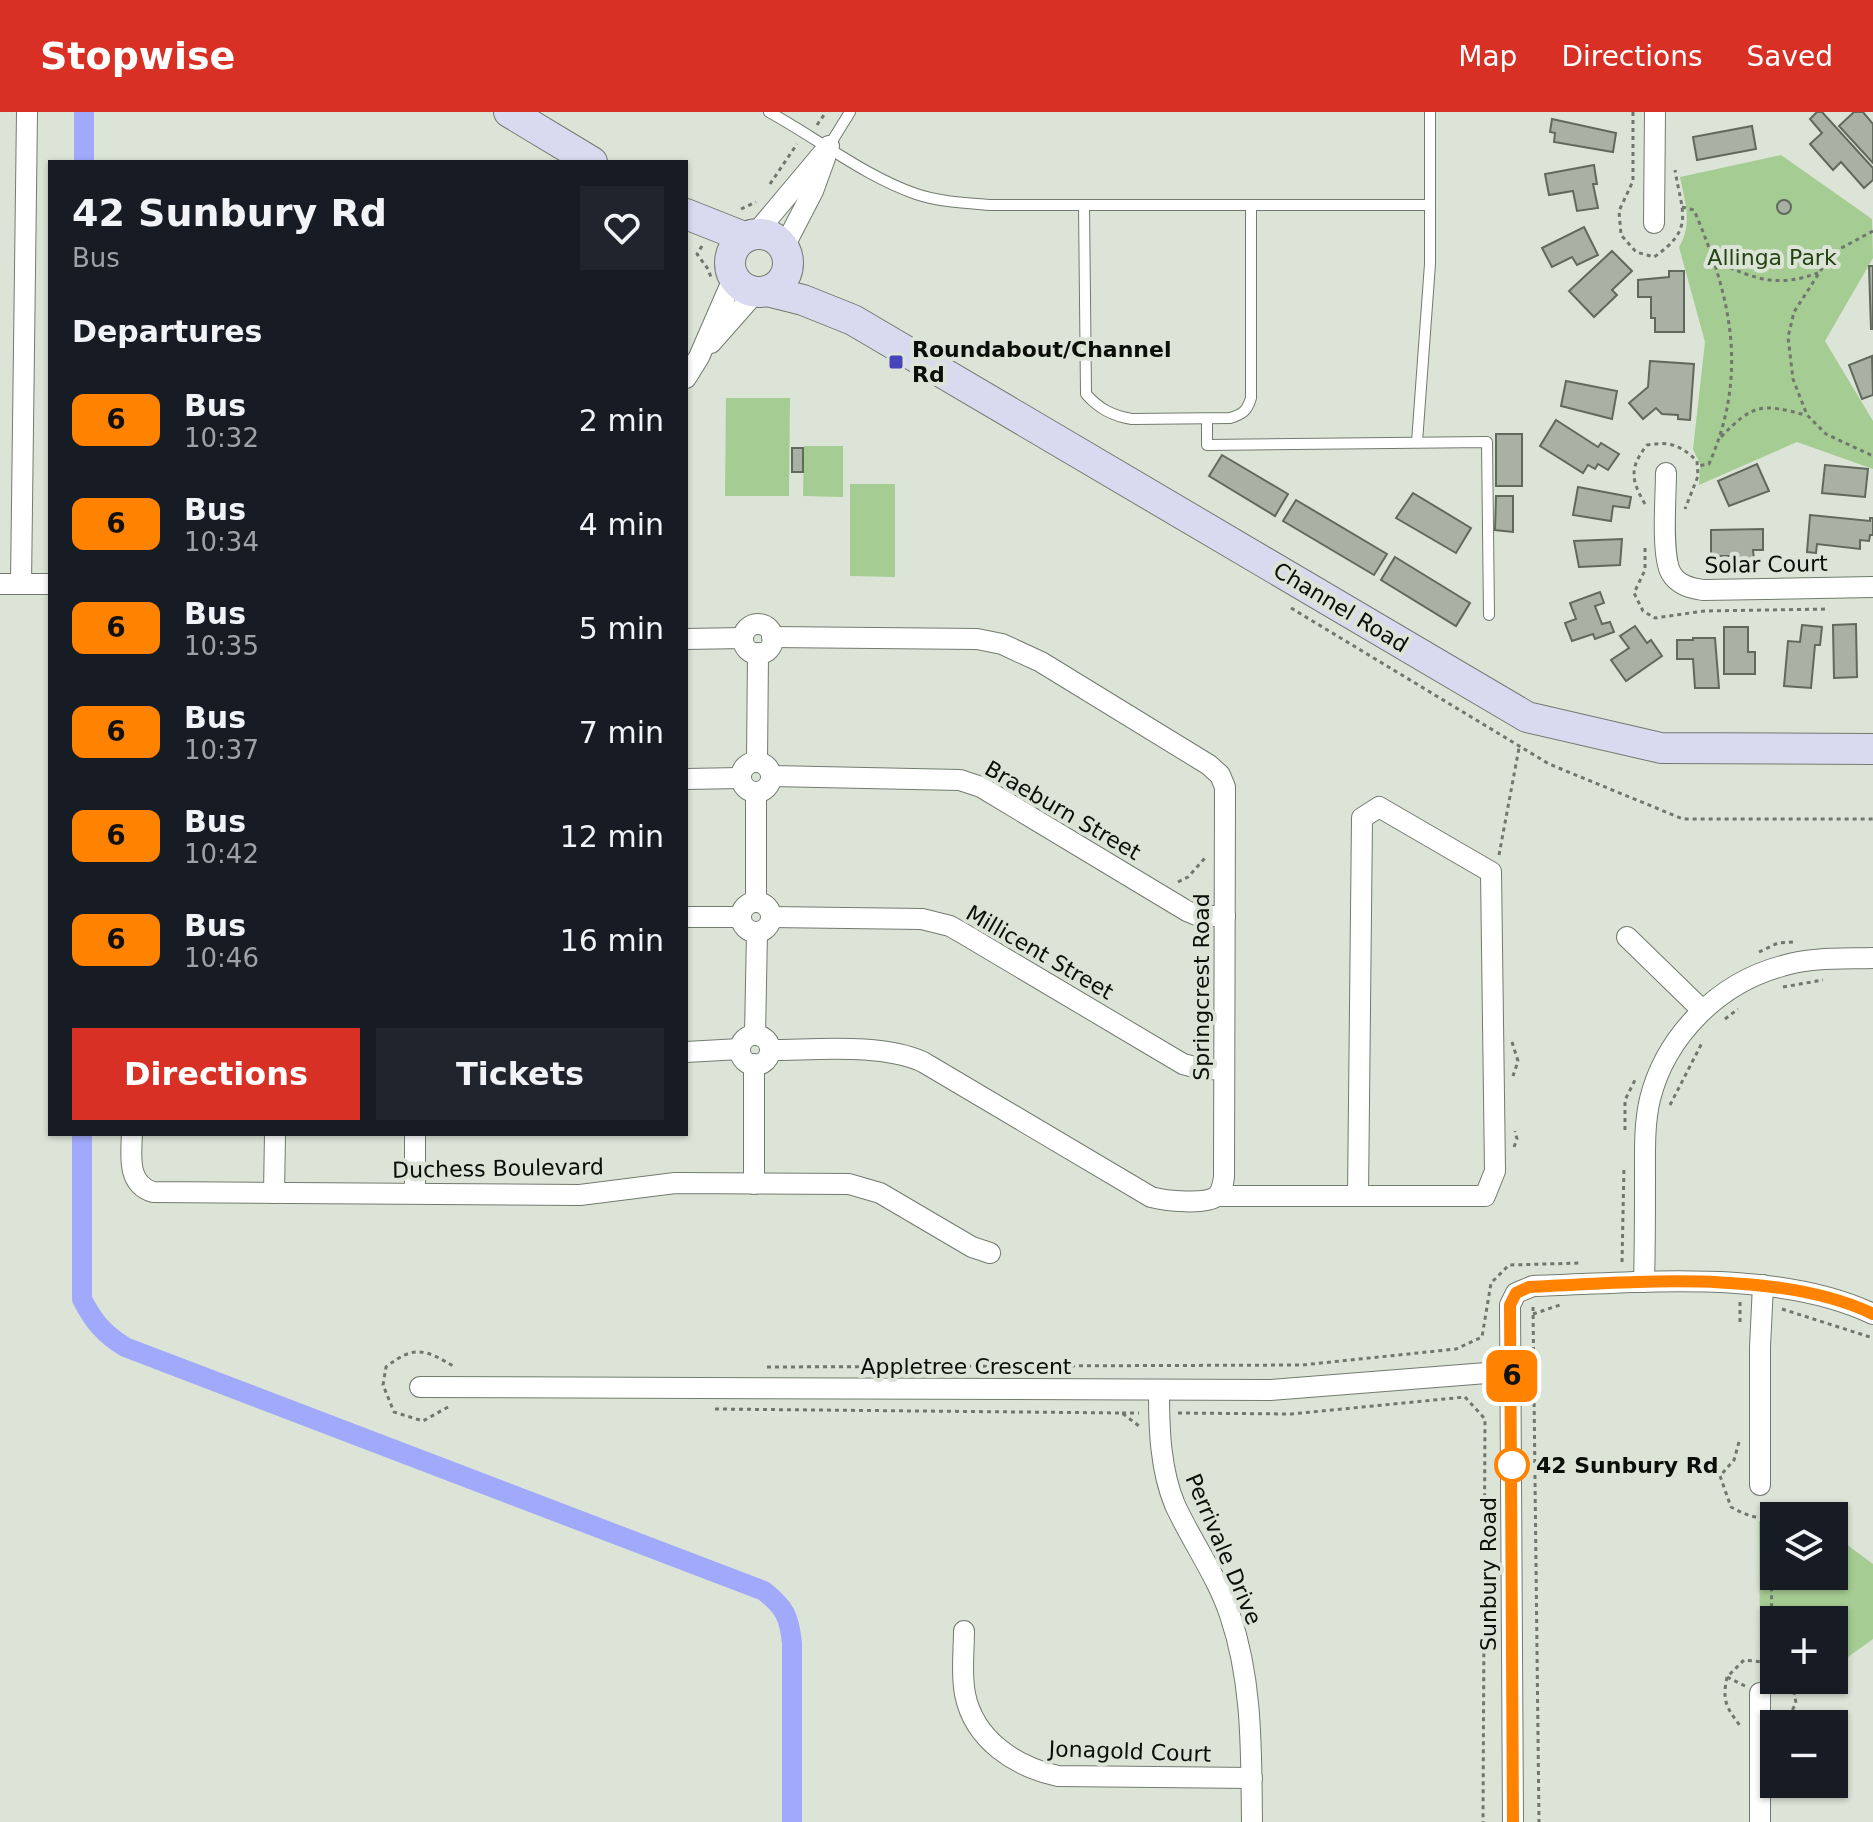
<!DOCTYPE html>
<html lang="en">
<head>
<meta charset="utf-8">
<style>
  :root { --surface:#171b24; --page:#20242c; --text:#f1f3f6; --muted:#9ea1a6; --accent:#d93025 }
  body { margin:0; font-family:"DejaVu Sans",sans-serif; background:var(--page); color:var(--text); height:100vh; display:flex; flex-direction:column; font-size:30px; white-space:nowrap }
  * { box-sizing:border-box; margin:0 }
  p { font-size:26px; color:var(--muted) }
  .icon { flex:none; width:44px; height:44px; fill:none; stroke:currentColor; stroke-width:2; stroke-linecap:round; stroke-linejoin:round }
  .map { position:relative; flex:1; overflow:hidden }
  .drawer { position:absolute; left:48px; top:48px; width:640px; height:976px; display:flex; flex-direction:column; background:var(--surface); border-radius:0px; box-shadow:0 2px 6px #0004 }
  .drawer>* { flex:none }
  .badge { padding:0 16px; border-radius:12px; font-size:28px; line-height:52px }
  .buttons { position:absolute; left:1760px; top:1390px; display:grid; gap:16px }
  .buttons a { display:grid; place-items:center; width:88px; height:88px; border-radius:0px; background:var(--surface); box-shadow:0 2px 6px #0004; font-size:40px }
  .map>.badge { position:absolute; translate:-50% -50%; box-shadow:0 0 0 4px #fff }
  h2 { padding:0 24px; font-size:30px; line-height:72px }
  .round { display:grid; place-items:center; flex:none; width:84px; height:84px; border-radius:0px; background:var(--page) }
  .summary { display:flex; align-items:center; justify-content:space-between; height:136px; padding:0 24px }
  h1 { font-size:38px; font-weight:700; line-height:60px }
  .button { display:flex; gap:16px; margin-top:auto; padding:16px 24px }
  .button a { flex:1; height:92px; border-radius:0px; background:var(--accent); color:#fff; font-size:32px; font-weight:700; line-height:92px; text-align:center }
  .button a+a { background:var(--page); color:var(--text) }
  ul { padding:0; list-style:none }
  li { display:flex; align-items:center; gap:24px; height:104px; padding:0 24px }
  li div { flex:1 }
  li b { display:block; font-size:30px }
  li em { font-style:normal }
  li .badge { min-width:88px; font-weight:700; text-align:center }
  header { display:flex; align-items:center; gap:48px; box-sizing:border-box; height:112px; padding:0 40px; background:var(--accent); color:#fff }
  header strong { font-size:38px }
  nav { display:flex; gap:44px; margin-inline-start:auto; font-size:28px }
  .map>svg:first-child { display:block }
  .green { fill:#a5cc93 }
  .lines { fill:none; stroke-linecap:round; stroke-linejoin:round }
  .canal { stroke:#a0a9fa; stroke-width:20 }
  .building { fill:#a9b1a5; stroke:#61695d; stroke-width:2 }
  .lane-casing { stroke:#727b6f; stroke-width:12 }
  .street-casing { stroke:#727b6f; stroke-width:22 }
  .secondary-casing { stroke:#727b6f; stroke-width:32 }
  .path { stroke:#71776e; stroke-width:3; stroke-dasharray:4 4; stroke-linecap:butt }
  .lane { stroke:#fff; stroke-width:10 }
  .street { stroke:#fff; stroke-width:20 }
  .secondary { stroke:#d8daf0; stroke-width:30 }
  .line-casing { stroke:#fff; stroke-width:18 }
  .line { stroke:#ff8200; stroke-width:12 }
  .poi-dot { fill:#4845bb; stroke:#dbe4d7; stroke-width:3 }
  .stop-dot { fill:#fff; stroke:#ff8200; stroke-width:4 }
  .labels { text-anchor:middle; stroke-width:8; stroke-linejoin:round; paint-order:stroke }
  .park-label { font-size:22px; fill:#244511; stroke:#dbe4d7 }
  .poi-label { font-size:22px; font-weight:bold; fill:#0b0e09; stroke:#dbe4d7; text-anchor:start }
  .street-label { font-size:22px; fill:#0b0e09; stroke:#dbe4d7 }
  .stop-label { font-size:22px; font-weight:bold; fill:#0b0e09; stroke:#dbe4d7; text-anchor:start }
</style>
</head>
<body>
<header>
<strong>Stopwise</strong>
<nav><a>Map</a><a>Directions</a><a>Saved</a></nav>
</header>
<div class="map">
<svg width="1873" height="1710" viewBox="0 0 1873 1710">
  <rect width="100%" height="100%" fill="#dbe4d7"/>
  <g class="green">
    <path d="M1781,43l91,64 1,39 -48,83 48,80v48l-76,-27 -98,43 1,-21 -7,-15 12,-107 -26,-95c14,-23 6,-45 1,-70z"/>
    <polygon points="726,286 790,286 789,384 725,384"/>
    <polygon points="804,334 843,334 843,385 803,384"/>
    <polygon points="850,372 895,372 895,465 850,464"/>
    <polygon points="1774,1406 1774,1464 1834,1464 1834,1423 1873,1452 1873,1527 1834,1555 1834,1508 1774,1508 1774,1545 1760,1542 1759,1409"/>
  </g>
  <g class="lines">
    <g class="canal">
      <polyline points="84,0 84,50"/>
      <path d="M82,1022v165c11,22 22,35 43,48l639,244c21,17 25,25 28,52v179"/>
    </g>
  </g>
  <g class="building">
    <polygon points="1817,0 1822,0 1873,56 1873,68 1864,76 1841,50 1833,58 1810,32 1822,21 1810,7"/>
    <polygon points="1854,0 1863,0 1873,12 1873,51 1839,14"/>
    <polygon points="1552,7 1616,21 1613,40 1554,30 1555,21 1550,20"/>
    <polygon points="1752,14 1756,37 1697,48 1693,25"/>
    <polygon points="1594,53 1597,72 1593,72 1598,96 1577,99 1573,79 1549,83 1545,62"/>
    <circle cx="1784" cy="95" r="7"/>
    <polygon points="1584,115 1598,143 1577,153 1572,145 1552,155 1542,136"/>
    <polygon points="1612,139 1632,159 1612,178 1617,183 1594,205 1569,179"/>
    <polygon points="1869,154 1873,154 1873,217 1871,217"/>
    <polygon points="1669,159 1684,159 1684,220 1655,220 1655,206 1651,206 1651,185 1638,185 1638,168 1669,165"/>
    <polygon points="1872,244 1873,283 1862,287 1849,253"/>
    <polygon points="1650,249 1694,252 1690,308 1678,307 1678,303 1662,302 1656,296 1643,307 1629,291 1648,275"/>
    <polygon points="1566,269 1617,279 1612,307 1561,294"/>
    <polygon points="1556,308 1598,335 1601,331 1619,342 1608,358 1598,352 1595,357 1588,353 1583,361 1540,334"/>
    <rect x="1496" y="322" width="26" height="52"/>
    <rect x="792" y="336" width="11" height="24"/>
    <polygon points="1222,343 1288,382 1275,404 1209,364"/>
    <polygon points="1757,352 1769,379 1729,394 1718,369"/>
    <polygon points="1825,353 1868,357 1865,385 1822,381"/>
    <polygon points="1578,375 1631,385 1629,396 1613,394 1611,409 1573,403"/>
    <polygon points="1413,381 1471,416 1456,441 1396,406"/>
    <polygon points="1496,384 1513,384 1513,420 1495,418"/>
    <polygon points="1296,388 1387,442 1374,463 1283,409"/>
    <polygon points="1810,403 1870,409 1870,406 1873,406 1873,423 1870,423 1869,429 1860,428 1860,437 1817,432 1816,441 1807,440"/>
    <polygon points="1763,417 1763,438 1753,438 1754,448 1731,448 1731,444 1711,444 1711,418"/>
    <polygon points="1622,427 1620,453 1579,455 1574,429"/>
    <polygon points="1395,445 1470,491 1456,514 1381,468"/>
    <polygon points="1600,480 1604,491 1595,494 1602,512 1610,510 1614,520 1595,527 1593,522 1572,529 1565,511 1576,507 1570,491"/>
    <polygon points="1856,512 1857,565 1834,566 1833,513"/>
    <polygon points="1802,513 1822,515 1820,533 1815,533 1811,576 1784,574 1788,529 1800,530"/>
    <polygon points="1635,514 1647,531 1651,528 1662,544 1626,569 1611,548 1629,536 1620,524"/>
    <polygon points="1724,515 1748,515 1748,540 1755,540 1755,562 1724,562"/>
    <polygon points="1693,526 1715,526 1719,576 1695,576 1693,547 1677,547 1677,528 1693,528"/>
  </g>
  <g class="lines">
    <defs>
      <g id="lane">
        <path d="M769,0c48,26 95,64 147,82 24,8 49,9 74,11h440"/>
        <polyline points="829,34 850,0"/>
        <path d="M1084,93l2,189c13,15 27,22 46,25l98,-1c13,-4 17,-7 21,-20v-193"/>
        <polyline points="1207,307 1207,333 1487,330 1489,503"/>
        <polyline points="1417,330 1430,152 1430,0"/>
      </g>
      <g id="street">
        <polyline points="1654,111 1655,0"/>
        <polyline points="756,121 829,34"/>
        <polyline points="784,135 813,79 825,46"/>
        <polyline points="711,231 756,180"/>
        <polyline points="686,266 699,245 733,167"/>
        <path d="M1666,361c0,23 -5,82 5,100 7,12 19,15 32,17l170,-3"/>
        <polyline points="0,472 50,472"/>
        <polyline points="21,472 27,0"/>
        <circle cx="758" cy="527" r="15"/>
        <polyline points="686,527 743,526"/>
        <circle cx="756" cy="665" r="15"/>
        <polyline points="757,650 758,541"/>
        <polyline points="772,664 960,668 981,675 1187,799 1199,804 1225,804"/>
        <polyline points="686,667 741,666"/>
        <polyline points="756,790 756,681"/>
        <circle cx="756" cy="805" r="15"/>
        <polyline points="686,805 741,805"/>
        <polyline points="771,805 922,807 950,814 964,822 1183,952 1198,956 1224,958"/>
        <polyline points="1627,825 1702,898"/>
        <polyline points="755,923 757,820"/>
        <circle cx="755" cy="938" r="15"/>
        <path d="M770,938c47,0 110,-7 153,12l228,135c14,4 55,8 66,-1 5,-5 6,-12 7,-19l1,-390 -5,-12 -11,-10 -168,-103 -39,-18 -25,-5 -205,-2"/>
        <polyline points="686,940 740,937"/>
        <polyline points="754,952 754,1072"/>
        <path d="M132,1022c-1,22 -5,50 21,58l427,3 95,-12 174,1 31,9 92,54 18,6"/>
        <polyline points="274,1081 275,1022"/>
        <polyline points="415,1081 415,1022"/>
        <polyline points="1217,1084 1485,1084 1495,1059 1491,760 1379,695 1362,706 1358,1084"/>
        <path d="M1644,1170c1,-34 1,-69 1,-104 0,-26 -1,-54 5,-79 16,-64 69,-116 132,-133 29,-9 61,-7 91,-8"/>
        <polyline points="420,1275 1270,1278 1512,1259"/>
        <path d="M1159,1278c0,38 1,79 16,115 17,37 42,71 55,110 23,68 21,137 22,207"/>
        <polyline points="1760,1373 1760,1235 1763,1173"/>
        <path d="M964,1519c0,20 -3,43 1,63 9,46 51,73 93,82l194,2"/>
        <polyline points="1760,1581 1760,1710"/>
        <path d="M1513,1710l-3,-517 6,-12 17,-7c104,-3 244,-18 340,28"/>
      </g>
      <g id="secondary">
        <polyline points="509,0 592,50"/>
        <polyline points="686,102 744,125"/>
        <circle cx="759" cy="151" r="29"/>
        <polyline points="767,179 803,188 853,208 1527,605 1661,636 1873,637"/>
      </g>
    </defs>
    <use href="#lane" class="lane-casing"/>
    <use href="#street" class="street-casing"/>
    <use href="#secondary" class="secondary-casing"/>
    <g class="path">
      <path d="M1633,0v69l-14,30 2,24 15,17 18,5c41,-28 28,-44 21,-87"/>
      <polyline points="817,13 826,0"/>
      <polyline points="770,72 797,32"/>
      <path d="M1682,95l12,3c37,87 55,163 15,254l-12,2"/>
      <polyline points="741,97 756,90"/>
      <polyline points="1873,119 1832,141 1794,200 1788,225 1793,267 1807,303 1826,322 1873,344"/>
      <polyline points="702,134 697,142 708,157 712,168"/>
      <path d="M1715,149c40,18 61,27 103,12"/>
      <path d="M1721,325c32,-33 40,-34 84,-22"/>
      <path d="M1645,392c-14,-24 -16,-36 2,-59 23,-4 33,0 50,16l1,15 -13,33"/>
      <polyline points="1645,436 1645,458 1634,481 1643,499 1655,506 1704,499 1829,497"/>
      <polyline points="1291,496 1549,652 1683,707 1873,707"/>
      <polyline points="1499,743 1519,636"/>
      <polyline points="1178,770 1188,765 1205,746"/>
      <polyline points="1759,840 1778,831 1793,830"/>
      <polyline points="1783,875 1823,868"/>
      <polyline points="1725,907 1738,897"/>
      <polyline points="1512,930 1518,949 1513,964"/>
      <polyline points="1670,993 1703,929"/>
      <polyline points="1625,1018 1625,988 1635,968"/>
      <polyline points="1514,1035 1517,1027 1515,1019"/>
      <polyline points="1622,1150 1624,1054"/>
      <polyline points="1740,1190 1740,1211"/>
      <polyline points="1533,1195 1539,1710"/>
      <polyline points="1782,1197 1873,1226"/>
      <polyline points="1533,1202 1560,1193"/>
      <polyline points="767,1255 1302,1253 1456,1237 1482,1225 1491,1171 1509,1153 1582,1151"/>
      <polyline points="1465,1285 1485,1307 1483,1710"/>
      <path d="M448,1295l-25,14 -29,-9 -11,-27 3,-18c29,-23 40,-17 69,0"/>
      <polyline points="715,1297 1122,1301 1139,1314"/>
      <polyline points="1122,1301 1139,1301"/>
      <polyline points="1178,1301 1291,1302 1465,1285"/>
      <path d="M1739,1330l-5,18 -14,16 11,31c13,7 23,12 38,10l2,2 1,144 -28,-3 -17,17 18,9"/>
      <path d="M1727,1565c-5,24 -1,30 14,50"/>
      <polyline points="1785,1612 1796,1591 1792,1568"/>
    </g>
    <use href="#lane" class="lane"/>
    <use href="#street" class="street"/>
    <use href="#secondary" class="secondary"/>
  </g>
  <g class="lines">
    <defs>
      <path id="line" d="M1513,1710l-3,-517 6,-12 13,-6c102,-5 251,-18 344,27"/>
    </defs>
    <use href="#line" class="line-casing"/>
    <use href="#line" class="line"/>
  </g>
  <rect class="poi-dot" x="888" y="242" width="16" height="16" rx="4"/>
  <circle class="stop-dot" cx="1512" cy="1353" r="16"/>
  <g class="labels">
    <g class="park-label">
      <text x="1772" y="153">Allinga Park</text>
    </g>
    <g class="poi-label">
      <text x="912" y="245">Roundabout/Channel<tspan x="912" dy="25">Rd</tspan></text>
    </g>
    <g class="street-label">
      <text transform="translate(1766 452) rotate(-1)" y="8">Solar Court</text>
      <text transform="translate(1341 495) rotate(31)" y="8">Channel Road</text>
      <text transform="translate(1063 698) rotate(30)" y="8">Braeburn Street</text>
      <text transform="translate(1040 840) rotate(30)" y="8">Millicent Street</text>
      <text transform="translate(1201 875) rotate(-90)" y="8">Springcrest Road</text>
      <text transform="translate(498 1056) rotate(-1)" y="8">Duchess Boulevard</text>
      <text x="966" y="1262">Appletree Crescent</text>
      <text transform="translate(1224 1437) rotate(67)" y="8">Perrivale Drive</text>
      <text transform="translate(1488 1462) rotate(-90)" y="8">Sunbury Road</text>
      <text transform="translate(1130 1639) rotate(2)" y="8">Jonagold Court</text>
    </g>
    <g class="stop-label">
      <text x="1536" y="1361">42 Sunbury Rd</text>
    </g>
  </g>
</svg>
<div class="buttons">
<a><svg class="icon" aria-label="layers" viewBox="0 0 24 24"><path d="M12 4l9 5-9 5-9-5zM3 14l9 5 9-5"/></svg></a>
<a>+</a>
<a>−</a>
</div>
<b class="badge" style="left:1512px;top:1264px;background:#ff8200;color:#111">6</b>
<section class="drawer">
<div class="summary"><div><h1>42 Sunbury Rd</h1><p>Bus</p></div><a class="round"><svg class="icon" aria-label="heart" viewBox="0 0 24 24"><path d="M12 20l-8-8c-3-5 5-10 8-4 3-6 11-1 8 4z"/></svg></a></div>
<h2>Departures</h2>
<ul>
<li><span class="badge" style="background:#ff8200;color:#111">6</span><div><b>Bus</b><p>10:32</p></div><em>2 min</em></li>
<li><span class="badge" style="background:#ff8200;color:#111">6</span><div><b>Bus</b><p>10:34</p></div><em>4 min</em></li>
<li><span class="badge" style="background:#ff8200;color:#111">6</span><div><b>Bus</b><p>10:35</p></div><em>5 min</em></li>
<li><span class="badge" style="background:#ff8200;color:#111">6</span><div><b>Bus</b><p>10:37</p></div><em>7 min</em></li>
<li><span class="badge" style="background:#ff8200;color:#111">6</span><div><b>Bus</b><p>10:42</p></div><em>12 min</em></li>
<li><span class="badge" style="background:#ff8200;color:#111">6</span><div><b>Bus</b><p>10:46</p></div><em>16 min</em></li>
</ul>
<div class="button"><a>Directions</a><a>Tickets</a></div>
</section>
</div>
</body>
</html>
